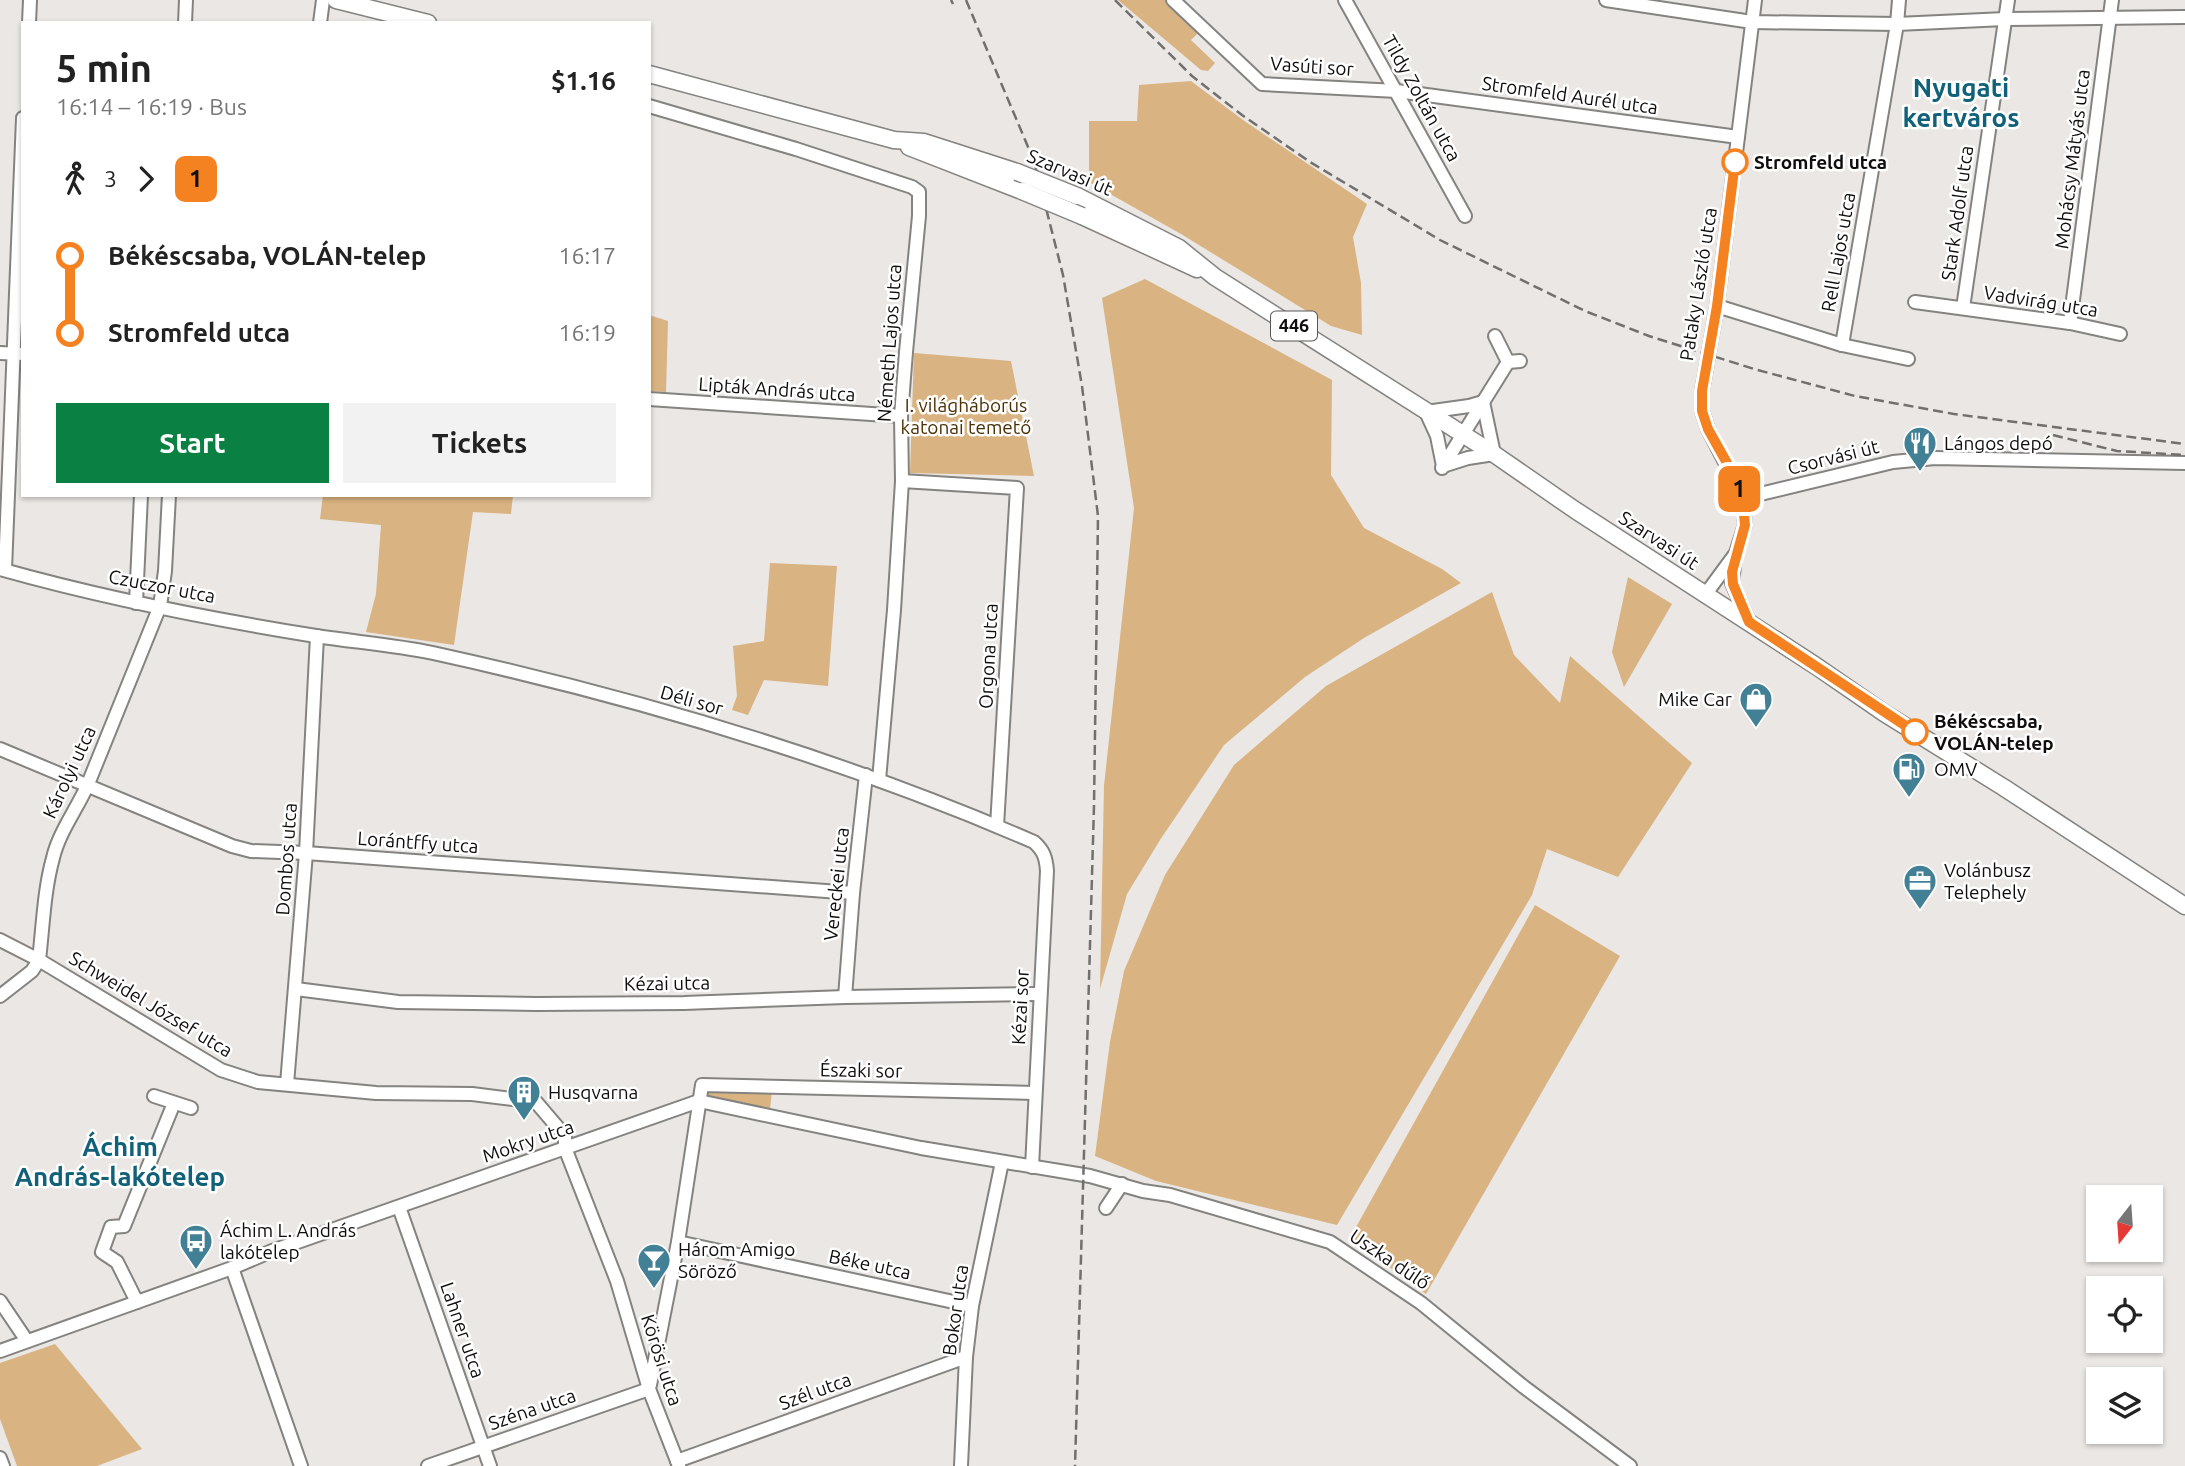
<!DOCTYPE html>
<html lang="en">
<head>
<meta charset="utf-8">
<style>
  :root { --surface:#fff; --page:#f2f2f2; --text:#222; --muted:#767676; --accent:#0b8043 }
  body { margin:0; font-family:Ubuntu,sans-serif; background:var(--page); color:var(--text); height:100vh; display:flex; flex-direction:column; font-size:26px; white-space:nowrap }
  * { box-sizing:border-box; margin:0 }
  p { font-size:23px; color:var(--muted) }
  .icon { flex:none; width:38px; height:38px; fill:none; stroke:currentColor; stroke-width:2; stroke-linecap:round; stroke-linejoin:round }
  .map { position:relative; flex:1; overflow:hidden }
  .sheet { position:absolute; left:21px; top:21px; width:630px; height:476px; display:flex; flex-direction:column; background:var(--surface); border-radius:0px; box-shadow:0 2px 5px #0004 }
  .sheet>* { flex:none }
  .badge { padding:0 14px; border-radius:10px; font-size:24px; line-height:46px }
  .needle { width:46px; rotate:197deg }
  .buttons { position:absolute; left:2086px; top:1185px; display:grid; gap:14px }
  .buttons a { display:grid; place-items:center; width:77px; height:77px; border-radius:0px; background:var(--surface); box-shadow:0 2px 5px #0004; font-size:35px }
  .map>.badge { position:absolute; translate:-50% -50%; box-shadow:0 0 0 4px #fff }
  .legs { display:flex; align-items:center; gap:10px; height:77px; padding:0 35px; font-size:23px }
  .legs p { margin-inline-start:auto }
  .summary { display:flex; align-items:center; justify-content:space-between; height:119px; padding:0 35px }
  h1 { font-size:38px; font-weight:600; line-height:52px }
  .primary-button { display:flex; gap:14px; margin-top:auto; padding:14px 35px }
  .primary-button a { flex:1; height:80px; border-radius:0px; background:var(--accent); color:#fff; font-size:28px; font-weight:600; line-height:80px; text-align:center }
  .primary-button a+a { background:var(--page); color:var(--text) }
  ul { padding:0 35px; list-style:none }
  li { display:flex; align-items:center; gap:24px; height:77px; font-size:26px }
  li i { display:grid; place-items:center; width:10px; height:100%; margin:0 9px; background:currentColor }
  li i::after { content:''; width:18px; height:18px; margin:-9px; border:5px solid; border-radius:50%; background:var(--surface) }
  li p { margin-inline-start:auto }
  li:first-child i { background:linear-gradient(#0000 50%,currentColor 0) }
  li:last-child i { background:linear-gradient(currentColor 50%,#0000 0) }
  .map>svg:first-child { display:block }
  .green { fill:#d9b381 }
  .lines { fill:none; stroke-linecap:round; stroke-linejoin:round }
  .minor-casing { stroke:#858380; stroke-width:16 }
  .major-casing { stroke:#858380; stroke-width:19 }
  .minor { stroke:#fff; stroke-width:12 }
  .major { stroke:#fff; stroke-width:16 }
  .rail { stroke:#71706e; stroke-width:2.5; stroke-dasharray:10 5; stroke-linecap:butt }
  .major-bridge-casing { stroke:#858380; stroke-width:19; stroke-linecap:butt }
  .major-bridge { stroke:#fff; stroke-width:16 }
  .line-1-casing { stroke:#fff; stroke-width:16 }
  .line-1 { stroke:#f58220; stroke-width:10 }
  .stop-1-dot { fill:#fff; stroke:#f58220; stroke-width:3.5 }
  .labels { text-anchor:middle; stroke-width:5; stroke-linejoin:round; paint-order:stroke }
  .shield { fill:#fff; stroke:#575656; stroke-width:2 }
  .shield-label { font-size:18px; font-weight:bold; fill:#0f0e0d }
  .street-label { font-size:19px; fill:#0f0e0d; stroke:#fff }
  .stop-label { font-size:19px; font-weight:bold; fill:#0f0e0d; stroke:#fff; text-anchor:start }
  .park-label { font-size:19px; fill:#4b3005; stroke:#fff }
  .poi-label { font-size:19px; fill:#0f0e0d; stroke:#fff; text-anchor:start }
  .district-label { font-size:26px; font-weight:bold; fill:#116178; stroke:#fff }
</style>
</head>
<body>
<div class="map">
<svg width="2185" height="1466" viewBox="0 0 2185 1466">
  <rect width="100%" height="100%" fill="#eae7e4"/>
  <g class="green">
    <polygon points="1118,0 1165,0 1200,31 1191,40 1215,63 1208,71 1201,70"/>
    <polygon points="1191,81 1243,120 1367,204 1353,237 1361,283 1362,335 1331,326 1181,234 1089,182 1089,121 1137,121 1139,85"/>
    <polygon points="1145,279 1332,380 1331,475 1364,528 1442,569 1461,583 1364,638 1305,677 1224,745 1160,840 1127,894 1100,989 1104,786 1134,508 1102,298"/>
    <polygon points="649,315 668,321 666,392 649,391"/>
    <polygon points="914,353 1011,361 1034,476 910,473"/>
    <polygon points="323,495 513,495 511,514 473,512 454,645 366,632 376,594 381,525 320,519"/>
    <polygon points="770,563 837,566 828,686 764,680 748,715 732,710 737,696 733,646 764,641"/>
    <polygon points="1628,577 1672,604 1624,687 1612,652"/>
    <polygon points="1492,592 1514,655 1560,703 1570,656 1692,763 1618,877 1547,849 1532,895 1337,1225 1156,1181 1095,1156 1110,1042 1124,971 1165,875 1234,765 1326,686"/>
    <polygon points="1535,905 1620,956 1426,1294 1350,1238"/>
    <polygon points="712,1090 772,1090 770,1110 703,1099 704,1094"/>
    <polygon points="55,1344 142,1449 97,1466 17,1466 0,1419 0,1363"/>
  </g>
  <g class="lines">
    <defs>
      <g id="minor">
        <polyline points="1173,0 1262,84 1397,91 1738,137"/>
        <polyline points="1345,0 1465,216"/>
        <polyline points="1606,0 1752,22 1897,24 2005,19 2185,17"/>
        <polyline points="29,23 30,0"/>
        <polyline points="185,23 186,0"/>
        <polyline points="320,23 323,0"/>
        <polyline points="649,106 796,149 912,187 919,192 919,216 906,352 901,416 902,481 894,610 879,780"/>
        <polyline points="1915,302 2070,323 2120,334"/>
        <polyline points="1717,306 1842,345 1908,359"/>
        <polyline points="1963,308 2008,0"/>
        <polyline points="2070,323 2112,0"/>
        <polyline points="1495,336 1508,362"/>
        <polyline points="1842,345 1897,24 1899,0"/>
        <polyline points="0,353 23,354"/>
        <polyline points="649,399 901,416"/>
        <polygon points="1483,402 1494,454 1468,458 1443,466 1437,436 1426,412 1469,406"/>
        <polyline points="1442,468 1508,362 1520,361"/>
        <polyline points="902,481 1017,488 997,826"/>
        <polyline points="1742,495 1752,496 1893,462 1935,458 2185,463"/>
        <polyline points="1735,557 1732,583 1749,622"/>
        <path d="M0,569c103,29 210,50 316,67 39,6 79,9 117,17 205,45 408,105 601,189 10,9 12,16 13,29l-15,296"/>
        <polyline points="5,570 23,118"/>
        <polyline points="1705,595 1736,553 1745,525 1742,495 1708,429 1702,411 1702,391 1717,306 1755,0"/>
        <polyline points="136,603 141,495"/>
        <polyline points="0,749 232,846 251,851 306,853 853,893"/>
        <polyline points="0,940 39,960 221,1070 258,1082 376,1093 472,1094 536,1102 565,1136 565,1148 617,1281 649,1389 679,1466"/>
        <polyline points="296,989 398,1002 536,1004 684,1003 845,997 1039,994"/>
        <path d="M0,996l32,-25 7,-11c4,-34 5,-70 14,-102 6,-26 24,-49 35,-74l72,-178 5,-35 4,-76"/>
        <polyline points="845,997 853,893 866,775"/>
        <polyline points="287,1084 306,853 317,636"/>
        <polyline points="154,1096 191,1108"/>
        <polyline points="399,1207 490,1466"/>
        <polyline points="1106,1208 1122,1184"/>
        <polyline points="678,1242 972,1306"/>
        <polyline points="232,1268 301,1466"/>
        <polyline points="0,1301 27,1341"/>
        <polyline points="137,1302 117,1262 102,1252 111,1227 124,1226 174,1103"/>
        <polyline points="0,1351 232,1268 272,1251 699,1101 921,1148 1090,1176 1143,1191 1170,1195 1330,1242 1421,1303 1524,1387 1630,1466"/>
        <polyline points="650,1385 678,1242 702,1085 1035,1093"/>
        <polyline points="0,1458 3,1466"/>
        <polyline points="677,1461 966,1357"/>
        <polyline points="428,1466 649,1389"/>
        <polyline points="961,1466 966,1357 972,1306 1002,1162"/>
      </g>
      <g id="major">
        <polyline points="336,0 428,23"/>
        <polyline points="649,74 894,140 924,142 1017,172"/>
        <polyline points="909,147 1022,191"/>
        <polyline points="1077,196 1179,248 1215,277 1494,454 1575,510 1816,666 1884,713 2003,787 2185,906"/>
        <polyline points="1082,216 1197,269"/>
      </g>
    </defs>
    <use href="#minor" class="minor-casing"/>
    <use href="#major" class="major-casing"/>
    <use href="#minor" class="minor"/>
    <use href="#major" class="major"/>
    <g class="rail">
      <polyline points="951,0 953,4"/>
      <polyline points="966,0 1034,161 1063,275 1082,386 1098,516 1094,806 1075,1466"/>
      <polyline points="1115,0 1192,76 1242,115 1310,162 1440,240 1585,311 1649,336 1754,369 1855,396 1954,414 2185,444"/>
      <polyline points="2053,435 2117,451 2185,455"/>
    </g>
    <defs>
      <g id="major-bridge">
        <polyline points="1017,172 1077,196"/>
        <polyline points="1022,191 1082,216"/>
      </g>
    </defs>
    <use href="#major-bridge" class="major-bridge-casing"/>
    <use href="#major-bridge" class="major-bridge"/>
  </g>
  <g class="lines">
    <defs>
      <polyline id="line-1" points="1735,162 1717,306 1702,391 1702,411 1708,429 1727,463 1742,495 1745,525 1732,572 1733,584 1749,622 1915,732"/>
    </defs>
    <use href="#line-1" class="line-1-casing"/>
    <use href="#line-1" class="line-1"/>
  </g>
  <defs>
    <symbol id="restaurant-pin" viewBox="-11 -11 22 30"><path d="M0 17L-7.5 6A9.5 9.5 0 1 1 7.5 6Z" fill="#428096" stroke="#fff"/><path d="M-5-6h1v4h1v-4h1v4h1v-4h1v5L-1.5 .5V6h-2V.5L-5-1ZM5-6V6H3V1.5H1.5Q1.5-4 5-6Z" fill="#fff"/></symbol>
    <symbol id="shop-pin" viewBox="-11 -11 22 30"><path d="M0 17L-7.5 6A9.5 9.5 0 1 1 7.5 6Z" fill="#428096" stroke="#fff"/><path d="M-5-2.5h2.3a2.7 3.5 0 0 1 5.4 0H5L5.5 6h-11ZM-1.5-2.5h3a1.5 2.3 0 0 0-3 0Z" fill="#fff"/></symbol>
    <symbol id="fuel-pin" viewBox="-11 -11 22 30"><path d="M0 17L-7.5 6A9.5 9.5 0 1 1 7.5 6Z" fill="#428096" stroke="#fff"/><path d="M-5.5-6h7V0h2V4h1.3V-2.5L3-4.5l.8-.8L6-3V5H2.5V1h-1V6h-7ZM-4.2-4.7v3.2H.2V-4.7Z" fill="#fff"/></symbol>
    <symbol id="office-pin" viewBox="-11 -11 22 30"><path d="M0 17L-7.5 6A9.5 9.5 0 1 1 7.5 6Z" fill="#428096" stroke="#fff"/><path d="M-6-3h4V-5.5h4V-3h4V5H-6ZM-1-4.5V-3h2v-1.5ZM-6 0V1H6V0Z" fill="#fff"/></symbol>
    <symbol id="building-pin" viewBox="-11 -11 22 30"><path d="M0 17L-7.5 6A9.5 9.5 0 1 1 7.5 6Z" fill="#428096" stroke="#fff"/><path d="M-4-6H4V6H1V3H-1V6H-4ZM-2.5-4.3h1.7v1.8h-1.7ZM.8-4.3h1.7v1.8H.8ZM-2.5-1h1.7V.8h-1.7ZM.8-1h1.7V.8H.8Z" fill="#fff"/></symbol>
    <symbol id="bus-pin" viewBox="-11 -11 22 30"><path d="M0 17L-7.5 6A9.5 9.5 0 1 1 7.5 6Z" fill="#428096" stroke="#fff"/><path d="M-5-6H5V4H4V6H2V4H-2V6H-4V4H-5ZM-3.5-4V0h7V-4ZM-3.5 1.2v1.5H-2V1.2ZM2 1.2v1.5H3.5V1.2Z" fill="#fff"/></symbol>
    <symbol id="bar-pin" viewBox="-11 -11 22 30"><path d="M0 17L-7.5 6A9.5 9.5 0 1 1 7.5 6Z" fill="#428096" stroke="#fff"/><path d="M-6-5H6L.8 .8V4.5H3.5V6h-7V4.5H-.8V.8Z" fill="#fff"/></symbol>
  </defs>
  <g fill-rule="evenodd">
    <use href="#restaurant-pin" x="1901" y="424" width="38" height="52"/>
    <use href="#shop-pin" x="1737" y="680" width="38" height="52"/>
    <use href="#fuel-pin" x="1890" y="750" width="38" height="52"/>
    <use href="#office-pin" x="1901" y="862" width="38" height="52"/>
    <use href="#building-pin" x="505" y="1073" width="38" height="52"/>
    <use href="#bus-pin" x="177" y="1222" width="38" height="52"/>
    <use href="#bar-pin" x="635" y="1241" width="38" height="52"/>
  </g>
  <g class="stop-1-dot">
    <circle cx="1735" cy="162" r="12"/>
    <circle cx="1915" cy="732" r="12"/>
  </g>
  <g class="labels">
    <rect class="shield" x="1271" y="311.5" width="46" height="29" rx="5"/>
    <g class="shield-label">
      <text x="1294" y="332">446</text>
    </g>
    <g class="street-label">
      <text transform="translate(1312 66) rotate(4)" y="7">Vasúti sor</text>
      <text transform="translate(1570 95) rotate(8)" y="7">Stromfeld Aurél utca</text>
      <text transform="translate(1422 98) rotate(61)" y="7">Tildy Zoltán utca</text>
      <text transform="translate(2072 159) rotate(-83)" y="7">Mohácsy Mátyás utca</text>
      <text transform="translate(1070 172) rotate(23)" y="7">Szarvasi út</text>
      <text transform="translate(1957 213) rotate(-82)" y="7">Stark Adolf utca</text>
      <text transform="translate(1838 252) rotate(-80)" y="7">Rell Lajos utca</text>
      <text transform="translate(1698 284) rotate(-81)" y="7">Pataky László utca</text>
      <text transform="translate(2041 301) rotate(9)" y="7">Vadvirág utca</text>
      <text transform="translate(889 343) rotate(-86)" y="7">Németh Lajos utca</text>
      <text transform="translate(777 389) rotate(4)" y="7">Lipták András utca</text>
      <text transform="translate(1833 457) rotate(-14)" y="7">Csorvási út</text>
      <text transform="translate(1659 540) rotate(33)" y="7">Szarvasi út</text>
      <text transform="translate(162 586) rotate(11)" y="7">Czuczor utca</text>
      <text transform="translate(988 656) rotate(-87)" y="7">Orgona utca</text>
      <text transform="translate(692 700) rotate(16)" y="7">Déli sor</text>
      <text transform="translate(69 772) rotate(-65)" y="7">Károlyi utca</text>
      <text transform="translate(418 842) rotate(4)" y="7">Lorántffy utca</text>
      <text transform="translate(286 859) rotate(-86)" y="7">Dombos utca</text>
      <text transform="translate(836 884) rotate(-84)" y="7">Vereckei utca</text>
      <text transform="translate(667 983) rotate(-1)" y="7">Kézai utca</text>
      <text transform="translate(151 1004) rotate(31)" y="7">Schweidel József utca</text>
      <text transform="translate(1020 1007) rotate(-87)" y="7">Kézai sor</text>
      <text transform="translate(861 1070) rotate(1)" y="7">Északi sor</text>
      <text transform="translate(528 1141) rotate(-19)" y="7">Mokry utca</text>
      <text transform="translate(1390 1259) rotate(34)" y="7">Uszka dűlő</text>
      <text transform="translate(870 1264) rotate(12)" y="7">Béke utca</text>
      <text transform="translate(955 1310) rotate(-82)" y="7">Bokor utca</text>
      <text transform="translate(463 1330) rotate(71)" y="7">Lahner utca</text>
      <text transform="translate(662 1360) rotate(72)" y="7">Körösi utca</text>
      <text transform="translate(815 1391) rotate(-20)" y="7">Szél utca</text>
      <text transform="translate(532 1409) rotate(-19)" y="7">Széna utca</text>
    </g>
    <g class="stop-label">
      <text x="1754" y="169">Stromfeld utca</text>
      <text x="1934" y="728">Békéscsaba,<tspan x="1934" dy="22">VOLÁN-telep</tspan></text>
    </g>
    <g class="park-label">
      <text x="966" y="412">I. világháborús<tspan x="966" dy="22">katonai temető</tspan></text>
    </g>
    <g class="poi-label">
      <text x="1944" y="450">Lángos depó</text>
      <text x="1732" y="706" text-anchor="end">Mike Car</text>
      <text x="1934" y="776">OMV</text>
      <text x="1944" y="877">Volánbusz<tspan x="1944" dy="22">Telephely</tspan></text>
      <text x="548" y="1099">Husqvarna</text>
      <text x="220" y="1237">Áchim L. András<tspan x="220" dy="22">lakótelep</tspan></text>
      <text x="678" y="1256">Három Amigo<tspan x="678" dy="22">Söröző</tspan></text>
    </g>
    <g class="district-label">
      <text x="1961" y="97">Nyugati<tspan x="1961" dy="30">kertváros</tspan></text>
      <text x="120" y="1156">Áchim<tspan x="120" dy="30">András-lakótelep</tspan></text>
    </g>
  </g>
</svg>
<div class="buttons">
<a><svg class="needle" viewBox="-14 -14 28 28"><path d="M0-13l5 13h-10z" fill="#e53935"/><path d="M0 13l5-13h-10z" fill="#767676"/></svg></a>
<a><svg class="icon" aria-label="locate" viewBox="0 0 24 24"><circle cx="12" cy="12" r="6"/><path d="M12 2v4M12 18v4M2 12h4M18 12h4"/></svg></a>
<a><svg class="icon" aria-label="layers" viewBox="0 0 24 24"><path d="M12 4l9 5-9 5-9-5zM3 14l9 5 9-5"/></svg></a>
</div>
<b class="badge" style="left:1739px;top:489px;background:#f58220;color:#111">1</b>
<section class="sheet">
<div class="summary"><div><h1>5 min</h1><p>16:14 – 16:19 · Bus</p></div><b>$1.16</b></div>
<div class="legs"><svg class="icon" aria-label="walk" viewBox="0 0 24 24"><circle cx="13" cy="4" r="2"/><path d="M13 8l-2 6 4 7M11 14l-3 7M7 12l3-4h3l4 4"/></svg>3<svg class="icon" aria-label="forward" viewBox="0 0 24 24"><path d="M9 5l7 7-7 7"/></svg><b class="badge" style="background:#f58220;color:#111">1</b></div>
<ul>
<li><i style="color:#f58220"></i><b>Békéscsaba, VOLÁN-telep</b><p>16:17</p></li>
<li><i style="color:#f58220"></i><b>Stromfeld utca</b><p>16:19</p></li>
</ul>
<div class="primary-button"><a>Start</a><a>Tickets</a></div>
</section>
</div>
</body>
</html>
